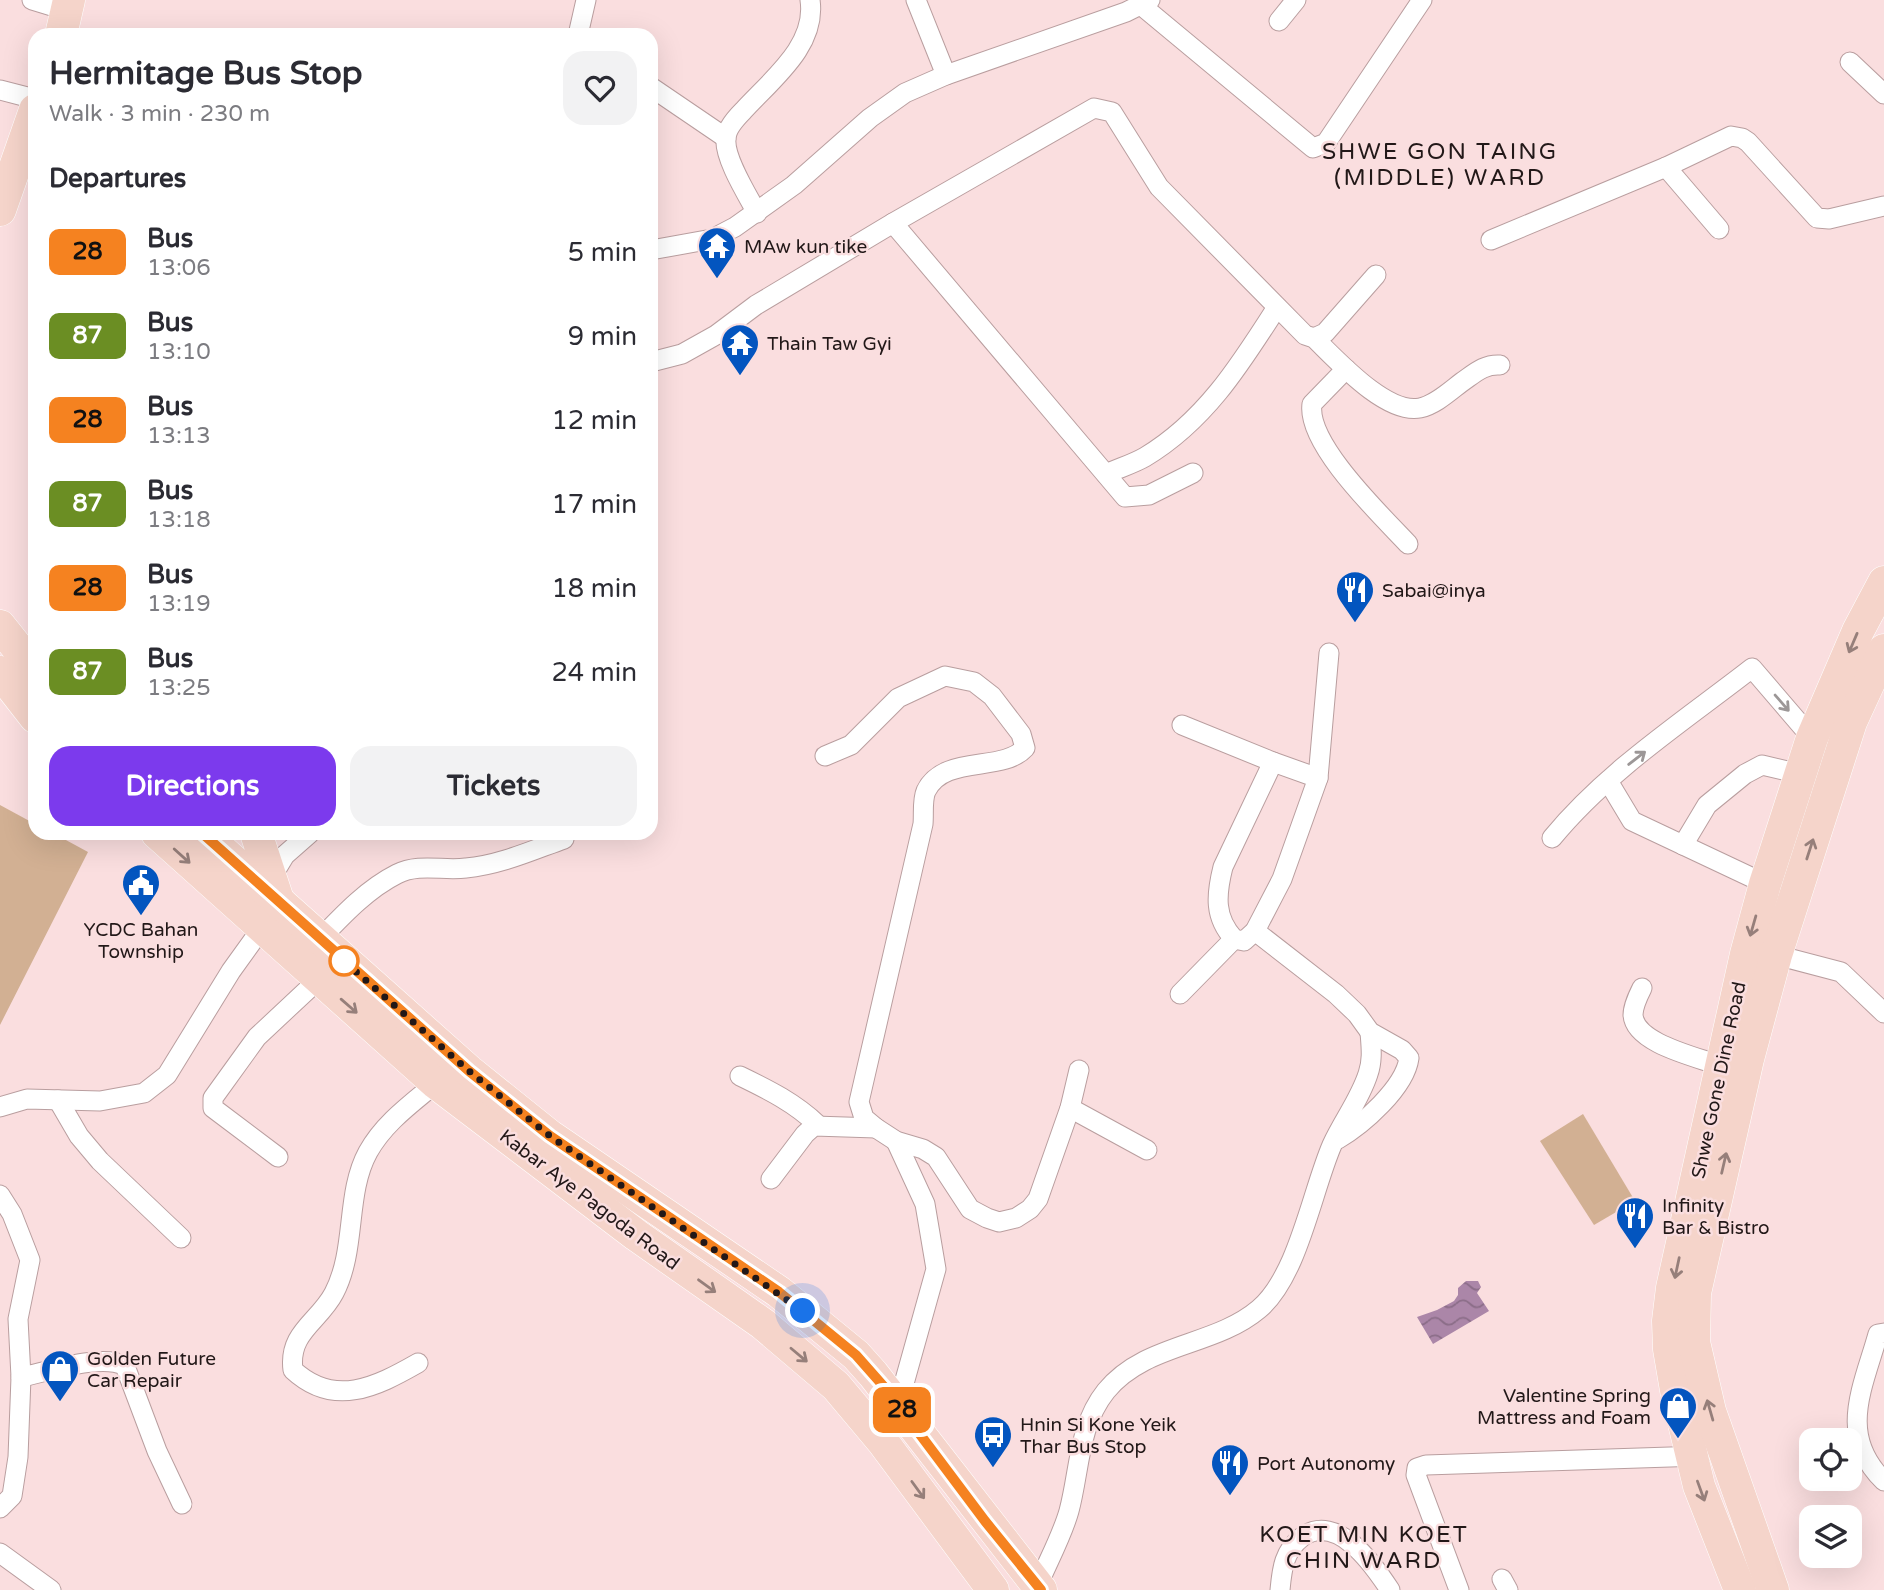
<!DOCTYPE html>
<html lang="en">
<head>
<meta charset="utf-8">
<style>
  :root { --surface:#fff; --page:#f2f2f3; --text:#2b2b33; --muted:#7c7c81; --accent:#7c3aed }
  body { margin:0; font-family:"Varela Round",sans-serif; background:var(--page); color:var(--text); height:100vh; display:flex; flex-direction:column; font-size:26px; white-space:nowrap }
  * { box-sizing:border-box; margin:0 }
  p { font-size:23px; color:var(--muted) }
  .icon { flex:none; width:38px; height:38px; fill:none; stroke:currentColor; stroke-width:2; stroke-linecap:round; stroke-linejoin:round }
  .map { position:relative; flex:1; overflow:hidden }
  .panel { position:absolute; left:28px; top:28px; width:630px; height:812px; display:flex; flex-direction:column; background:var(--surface); border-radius:21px; box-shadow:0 7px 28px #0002 }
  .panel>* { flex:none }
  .badge { padding:0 14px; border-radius:10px; font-size:24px; line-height:46px }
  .tools { position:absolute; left:1799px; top:1428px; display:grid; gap:14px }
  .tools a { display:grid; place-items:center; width:63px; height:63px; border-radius:14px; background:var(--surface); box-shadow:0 7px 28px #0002; font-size:35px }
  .you { position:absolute; width:35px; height:35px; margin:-18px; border:5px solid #fff; border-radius:50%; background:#1a73e8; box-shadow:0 0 0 10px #1a73e833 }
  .map>.badge { position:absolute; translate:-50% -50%; box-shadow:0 0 0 4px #fff }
  h2 { padding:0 21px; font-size:26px; line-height:63px }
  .round { display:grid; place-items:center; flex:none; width:74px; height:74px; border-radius:21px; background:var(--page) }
  .overview { display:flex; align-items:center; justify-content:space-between; height:119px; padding:0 21px }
  h1 { font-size:33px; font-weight:700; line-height:52px }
  .button { display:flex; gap:14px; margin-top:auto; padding:14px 21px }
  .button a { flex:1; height:80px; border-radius:21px; background:var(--accent); color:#fff; font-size:28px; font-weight:700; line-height:80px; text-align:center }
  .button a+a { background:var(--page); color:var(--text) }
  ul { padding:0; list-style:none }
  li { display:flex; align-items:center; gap:21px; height:84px; padding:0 21px }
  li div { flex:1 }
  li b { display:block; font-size:26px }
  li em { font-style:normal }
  li .badge { min-width:77px; font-weight:700; text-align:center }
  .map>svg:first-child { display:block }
  .park { fill:#d2b093 }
  .water { fill:url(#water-waves) }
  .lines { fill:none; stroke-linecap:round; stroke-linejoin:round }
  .minor-casing { stroke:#b99e9f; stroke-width:21 }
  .primary-casing { stroke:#fff; stroke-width:33 }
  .minor { stroke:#fff; stroke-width:19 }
  .primary { stroke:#f5d4ca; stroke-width:32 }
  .oneway { stroke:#967f7a }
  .oneway2 { stroke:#9c9797 }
  .line-casing { stroke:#fff; stroke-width:16 }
  .line { stroke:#f58220; stroke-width:10 }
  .walk { stroke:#221818; stroke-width:7; stroke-dasharray:0 12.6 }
  .stop-dot { fill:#fff; stroke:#f58220; stroke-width:3.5 }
  .labels { text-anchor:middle; stroke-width:5; stroke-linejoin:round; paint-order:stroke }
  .poi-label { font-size:19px; fill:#221818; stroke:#fadedf; text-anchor:start }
  .street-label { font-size:19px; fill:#221818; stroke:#fadedf }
  .quarter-label { font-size:23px; letter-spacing:2px; fill:#221818; stroke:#fadedf }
</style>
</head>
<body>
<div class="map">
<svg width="1884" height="1590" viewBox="0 0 1884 1590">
  <defs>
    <pattern id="water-waves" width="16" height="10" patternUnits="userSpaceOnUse" patternTransform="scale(1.75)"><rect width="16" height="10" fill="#ab86a8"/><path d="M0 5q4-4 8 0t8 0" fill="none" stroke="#8b6d88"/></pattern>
  </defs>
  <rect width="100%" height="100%" fill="#fadedf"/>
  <g class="park">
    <polygon points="0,805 35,824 35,833 53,833 88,852 0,1025"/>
    <polygon points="1583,1114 1635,1201 1594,1225 1540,1141"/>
  </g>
  <polygon class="water" points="1466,1281 1478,1281 1481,1287 1477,1293 1489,1311 1433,1344 1417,1317 1437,1310 1454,1301 1458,1295 1458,1288"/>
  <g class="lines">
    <defs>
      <g id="minor">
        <polyline points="32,0 68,11"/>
        <polyline points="916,0 946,75"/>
        <polyline points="1142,6 1313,148 1326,143 1422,0"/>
        <polyline points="1279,21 1296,0"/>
        <polyline points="578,35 586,0"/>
        <polyline points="1850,62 1884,94"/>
        <polyline points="651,87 726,138"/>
        <polyline points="0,90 35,99"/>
        <polyline points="1666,167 1719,229"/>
        <path d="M757,213c-9,-17 -33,-55 -31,-74 0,-10 10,-21 17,-28 28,-31 74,-65 67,-111"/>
        <polyline points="893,223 1125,497 1149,495 1193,473"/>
        <polyline points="1491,240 1666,167 1731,136 1742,138 1748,142 1817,218 1829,219 1884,206"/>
        <polyline points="651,250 712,239 735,227 794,185 870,118 905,93 946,75 1126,12 1150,0"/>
        <polyline points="1314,338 1325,333 1376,275"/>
        <path d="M651,362l31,-8 34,-19 40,-30 137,-82 201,-115 18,4 47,75 146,148 9,3c22,21 72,77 106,70 15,-3 30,-17 42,-26 13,-9 22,-18 38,-17"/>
        <path d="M1346,369l-34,35c-6,40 70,112 96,140"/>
        <path d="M1106,474c13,-6 27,-10 39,-17 60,-36 95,-92 132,-150"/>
        <polyline points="1182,725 1273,762 1318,778"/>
        <path d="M825,756l26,-11 47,-47 47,-22 29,6 18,14 29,38 4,14c-23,25 -81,6 -99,43 -4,9 -2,23 -3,33l-64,278 5,16 12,10 20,13 27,8 13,8 34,52 17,9 12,4 17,-4 14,-9 8,-10 32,-91 9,-38"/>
        <path d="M1273,762l-50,105c-7,28 -9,50 11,72l10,2 11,-10 27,-52 36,-101 11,-125"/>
        <polyline points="1608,781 1632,821 1772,887"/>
        <path d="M1552,838c55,-67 132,-117 200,-170l60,70"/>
        <polyline points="1683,845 1707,805 1745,774 1762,765 1800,774"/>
        <polyline points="271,878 285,855 310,833"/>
        <path d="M1255,931l81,63 21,20 13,18 32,18 7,8c-4,30 -47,67 -71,81"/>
        <path d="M319,940c23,-24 48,-51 78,-66 22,-11 46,-3 69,-6 34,-3 67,-18 98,-29"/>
        <polyline points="1776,955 1841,972 1884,1013"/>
        <path d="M1642,988c-4,8 -9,18 -9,27 2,29 65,42 88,51"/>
        <polyline points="1180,994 1234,939"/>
        <path d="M740,1076c29,14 55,27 78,49"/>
        <polyline points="58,1100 79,1136 100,1161 181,1238"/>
        <polyline points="0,1107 27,1099 100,1101 144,1093 167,1075 231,971 267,921"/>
        <polyline points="1070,1108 1147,1150"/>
        <polyline points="896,1141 925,1204 936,1269 898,1405"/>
        <polyline points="278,1157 213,1108 213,1098 257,1037 318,980"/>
        <polyline points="771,1179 805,1134 814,1126 876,1128"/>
        <polyline points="0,1195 12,1214 30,1260 18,1319 21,1377 18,1457 12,1496 0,1508"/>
        <path d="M1884,1333l-6,1c-15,54 -41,101 6,147"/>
        <path d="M418,1363c-42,24 -84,45 -125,7 -5,-38 26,-48 41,-77 23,-44 11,-99 34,-141 16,-29 43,-48 68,-69"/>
        <path d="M21,1377c26,-5 81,-24 104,-11l32,85 25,53"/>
        <polyline points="0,1553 51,1590"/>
        <polyline points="1502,1579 1508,1590"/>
        <path d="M1038,1585c10,-24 24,-49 31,-74 11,-41 9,-85 37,-120 39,-48 108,-44 153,-82 39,-33 53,-118 73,-164 11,-24 28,-46 36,-71 5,-14 3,-28 2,-42"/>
        <path d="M1280,1590c2,-22 4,-39 22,-53 35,-25 71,27 88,53"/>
        <polyline points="1459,1590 1416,1475 1417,1468 1426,1465 1701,1456"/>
      </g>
      <g id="primary">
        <polyline points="61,35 69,0"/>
        <polyline points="0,210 35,110"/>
        <polyline points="0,626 35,670"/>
        <polyline points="0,672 35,717"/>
        <polyline points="157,833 436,1083 636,1235 763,1324 836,1386 883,1442 993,1590"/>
        <polyline points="202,833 469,1071 550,1136 779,1292 856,1355 873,1374 1041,1590"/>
        <polyline points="256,833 279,903"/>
        <polyline points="1740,1590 1699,1486 1676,1390 1669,1349 1668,1321 1672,1288 1746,954 1765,884 1812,738 1858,631 1884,582"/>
        <polyline points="1773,1590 1710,1411 1694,1342 1695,1293 1748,1059 1776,955 1851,722 1884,650"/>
      </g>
    </defs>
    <use href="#minor" class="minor-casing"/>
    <use href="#primary" class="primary-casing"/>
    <use href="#minor" class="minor"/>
    <use href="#primary" class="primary"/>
  </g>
  <defs><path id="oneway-shaft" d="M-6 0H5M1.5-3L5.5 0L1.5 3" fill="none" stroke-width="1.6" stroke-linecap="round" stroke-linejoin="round" transform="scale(1.75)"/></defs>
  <g class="oneway">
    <use href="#oneway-shaft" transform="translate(1853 643) rotate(113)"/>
    <use href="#oneway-shaft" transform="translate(1810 849) rotate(-72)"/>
    <use href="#oneway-shaft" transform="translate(182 856) rotate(42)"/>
    <use href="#oneway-shaft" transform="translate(1753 926) rotate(106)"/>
    <use href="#oneway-shaft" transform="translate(349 1006) rotate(41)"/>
    <use href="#oneway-shaft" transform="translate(1724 1163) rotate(-77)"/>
    <use href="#oneway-shaft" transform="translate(1677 1268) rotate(102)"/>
    <use href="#oneway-shaft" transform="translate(707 1286) rotate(36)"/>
    <use href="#oneway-shaft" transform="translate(799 1355) rotate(40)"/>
    <use href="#oneway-shaft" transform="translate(1710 1410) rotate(-106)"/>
    <use href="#oneway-shaft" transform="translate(918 1490) rotate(54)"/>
    <use href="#oneway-shaft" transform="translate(1701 1491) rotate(70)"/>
  </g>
  <g class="oneway2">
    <use href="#oneway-shaft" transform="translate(1782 703) rotate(49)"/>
    <use href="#oneway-shaft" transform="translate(1637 758) rotate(-38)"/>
  </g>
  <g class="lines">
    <defs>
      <polyline id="line" points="202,833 469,1071 550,1136 779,1292 856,1355 886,1389 985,1521 1041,1590"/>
    </defs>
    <use href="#line" class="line-casing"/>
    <use href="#line" class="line"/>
    <polyline class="walk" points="344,961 336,954 469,1071 550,1136 803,1311"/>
  </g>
  <defs>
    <symbol id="temple-pin" viewBox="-11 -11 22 30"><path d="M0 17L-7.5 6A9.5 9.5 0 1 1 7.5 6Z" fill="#0355bf" stroke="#fadedf"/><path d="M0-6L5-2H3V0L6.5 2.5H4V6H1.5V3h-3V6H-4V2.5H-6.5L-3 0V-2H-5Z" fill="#fff"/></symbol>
    <symbol id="restaurant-pin" viewBox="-11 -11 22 30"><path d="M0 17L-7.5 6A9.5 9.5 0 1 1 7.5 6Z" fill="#0355bf" stroke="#fadedf"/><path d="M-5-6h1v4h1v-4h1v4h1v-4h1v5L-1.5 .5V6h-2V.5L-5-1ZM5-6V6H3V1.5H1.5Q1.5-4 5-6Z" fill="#fff"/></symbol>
    <symbol id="civic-pin" viewBox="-11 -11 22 30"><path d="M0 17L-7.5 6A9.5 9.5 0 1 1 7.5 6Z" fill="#0355bf" stroke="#fadedf"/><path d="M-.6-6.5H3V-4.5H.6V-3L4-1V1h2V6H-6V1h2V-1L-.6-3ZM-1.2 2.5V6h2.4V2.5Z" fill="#fff"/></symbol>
    <symbol id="shop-pin" viewBox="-11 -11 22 30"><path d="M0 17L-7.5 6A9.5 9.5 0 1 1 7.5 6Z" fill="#0355bf" stroke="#fadedf"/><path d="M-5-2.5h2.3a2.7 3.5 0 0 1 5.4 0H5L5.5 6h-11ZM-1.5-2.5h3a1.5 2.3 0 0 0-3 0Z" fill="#fff"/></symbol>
    <symbol id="bus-pin" viewBox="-11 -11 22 30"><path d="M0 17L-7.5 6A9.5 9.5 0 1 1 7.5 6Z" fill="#0355bf" stroke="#fadedf"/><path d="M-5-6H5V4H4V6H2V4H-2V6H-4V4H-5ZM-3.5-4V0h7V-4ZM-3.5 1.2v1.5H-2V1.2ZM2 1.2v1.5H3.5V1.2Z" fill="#fff"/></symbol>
  </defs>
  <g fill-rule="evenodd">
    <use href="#temple-pin" x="695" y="224" width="44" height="60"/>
    <use href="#temple-pin" x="718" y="321" width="44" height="60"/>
    <use href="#restaurant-pin" x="1333" y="568" width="44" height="60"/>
    <use href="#civic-pin" x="119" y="861" width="44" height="60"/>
    <use href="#restaurant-pin" x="1613" y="1194" width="44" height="60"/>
    <use href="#shop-pin" x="38" y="1347" width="44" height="60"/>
    <use href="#shop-pin" x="1656" y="1384" width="44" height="60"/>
    <use href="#bus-pin" x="971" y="1413" width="44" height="60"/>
    <use href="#restaurant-pin" x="1208" y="1441" width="44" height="60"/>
  </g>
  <circle class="stop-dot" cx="344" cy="961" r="14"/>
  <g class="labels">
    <g class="poi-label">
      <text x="744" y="253">MAw kun tike</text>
      <text x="767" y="350">Thain Taw Gyi</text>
      <text x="1382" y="597">Sabai@inya</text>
      <text x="141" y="936" text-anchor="middle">YCDC Bahan<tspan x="141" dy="22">Township</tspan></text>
      <text x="1662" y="1212">Infinity<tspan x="1662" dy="22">Bar &amp; Bistro</tspan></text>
      <text x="87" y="1365">Golden Future<tspan x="87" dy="22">Car Repair</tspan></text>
      <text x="1651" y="1402" text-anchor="end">Valentine Spring<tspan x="1651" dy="22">Mattress and Foam</tspan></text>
      <text x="1020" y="1431">Hnin Si Kone Yeik<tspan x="1020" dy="22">Thar Bus Stop</tspan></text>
      <text x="1257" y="1470">Port Autonomy</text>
    </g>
    <g class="street-label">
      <text transform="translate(1718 1080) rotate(-78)" y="7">Shwe Gone Dine Road</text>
      <text transform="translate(590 1199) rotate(37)" y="7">Kabar Aye Pagoda Road</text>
    </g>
    <g class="quarter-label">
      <text x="1440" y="159">SHWE GON TAING<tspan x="1440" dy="26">(MIDDLE) WARD</tspan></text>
      <text x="1364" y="1542">KOET MIN KOET<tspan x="1364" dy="26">CHIN WARD</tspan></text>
    </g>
  </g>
</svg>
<div class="tools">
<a><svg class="icon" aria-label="locate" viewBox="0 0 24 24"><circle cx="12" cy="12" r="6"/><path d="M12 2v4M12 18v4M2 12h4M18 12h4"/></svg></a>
<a><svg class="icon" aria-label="layers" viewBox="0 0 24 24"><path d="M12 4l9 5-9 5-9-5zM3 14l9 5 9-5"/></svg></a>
</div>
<div class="you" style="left:803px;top:1311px"></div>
<b class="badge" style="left:902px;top:1410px;background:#f58220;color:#111">28</b>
<section class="panel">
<div class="overview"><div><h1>Hermitage Bus Stop</h1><p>Walk · 3 min · 230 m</p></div><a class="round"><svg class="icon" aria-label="heart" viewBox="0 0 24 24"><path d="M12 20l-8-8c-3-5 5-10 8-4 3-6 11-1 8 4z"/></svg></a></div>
<h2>Departures</h2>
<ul>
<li><span class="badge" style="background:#f58220;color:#111">28</span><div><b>Bus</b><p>13:06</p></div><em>5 min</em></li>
<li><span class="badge" style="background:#6b8e23;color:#fff">87</span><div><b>Bus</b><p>13:10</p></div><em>9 min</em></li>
<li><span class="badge" style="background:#f58220;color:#111">28</span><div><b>Bus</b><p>13:13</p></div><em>12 min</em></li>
<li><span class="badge" style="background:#6b8e23;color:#fff">87</span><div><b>Bus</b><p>13:18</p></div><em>17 min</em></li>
<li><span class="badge" style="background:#f58220;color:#111">28</span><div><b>Bus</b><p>13:19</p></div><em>18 min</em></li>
<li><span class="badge" style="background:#6b8e23;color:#fff">87</span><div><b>Bus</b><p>13:25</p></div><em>24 min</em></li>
</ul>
<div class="button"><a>Directions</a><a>Tickets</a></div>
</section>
</div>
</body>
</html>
